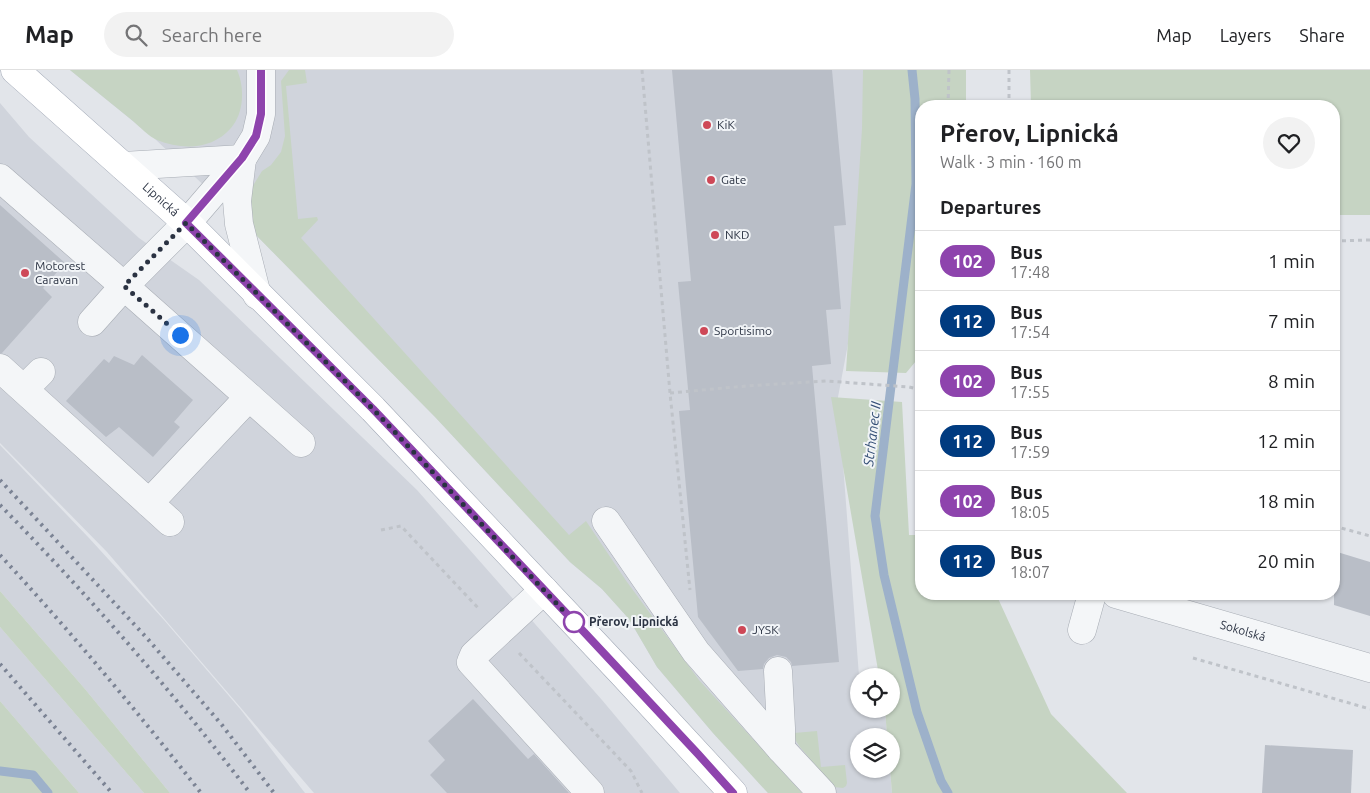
<!DOCTYPE html>
<html lang="en">
<head>
<meta charset="utf-8">
<style>
  :root { --surface:#fff; --page:#f2f2f2; --text:#202124; --muted:#757577; --line:#e0e0e0 }
  body { margin:0; font-family:Ubuntu,sans-serif; background:var(--page); color:var(--text); height:100vh; display:flex; flex-direction:column; font-size:19px; white-space:nowrap }
  * { box-sizing:border-box; margin:0 }
  p { font-size:16px; color:var(--muted) }
  .icon { flex:none; width:28px; height:28px; fill:none; stroke:currentColor; stroke-width:2; stroke-linecap:round; stroke-linejoin:round }
  .map { position:relative; flex:1; overflow:hidden }
  .sheet { position:absolute; left:915px; top:30px; width:425px; height:500px; display:flex; flex-direction:column; background:var(--surface); border-radius:20px; box-shadow:0 1px 4px #0004 }
  .sheet>* { flex:none }
  .badge { padding:0 10px; border-radius:16px; font-size:18px; line-height:32px }
  .fabs { position:absolute; left:850px; top:598px; display:grid; gap:10px }
  .fabs a { display:grid; place-items:center; width:50px; height:50px; border-radius:50%; background:var(--surface); box-shadow:0 1px 4px #0004; font-size:25px }
  .you { position:absolute; width:25px; height:25px; margin:-12px; border:4px solid #fff; border-radius:50%; background:#1a73e8; box-shadow:0 0 0 8px #1a73e833 }
  .map>.badge { position:absolute; translate:-50% -50%; box-shadow:0 0 0 2px #fff }
  h2 { padding:0 25px; font-size:19px; line-height:45px }
  .round { display:grid; place-items:center; flex:none; width:52px; height:52px; border-radius:26px; background:var(--page) }
  .headline { display:flex; align-items:center; justify-content:space-between; height:85px; padding:0 25px }
  h1 { font-size:24px; font-weight:600; line-height:38px }
  ul { padding:0; list-style:none }
  li { display:flex; align-items:center; gap:15px; height:60px; padding:0 25px; border-top:1px solid var(--line) }
  li div { flex:1 }
  li b { display:block; font-size:19px }
  li em { font-style:normal }
  li .badge { min-width:55px; font-weight:700; text-align:center }
  header { display:flex; align-items:center; gap:30px; box-sizing:border-box; height:70px; padding:0 25px; background:var(--surface); border-bottom:1px solid var(--line) }
  header strong { font-size:24px }
  nav { display:flex; gap:28px; margin-inline-start:auto; font-size:18px }
  .search { width:350px; height:45px; background:var(--page); display:flex; align-items:center; gap:12px; box-sizing:border-box; padding:0 18px; border-radius:28px; color:var(--muted); font-size:19px }
  .map>svg:first-child { display:block }
  .built { fill:#d0d4dc }
  .green { fill:#c6d4c3 }
  .lines { fill:none; stroke-linecap:round; stroke-linejoin:round }
  .stream { stroke:#9db1ca; stroke-width:9 }
  .building { fill:#b9bec7 }
  .minor-casing { stroke:#a7acb4; stroke-width:29 }
  .major-casing { stroke:#a1a8b6; stroke-width:29 }
  .path { stroke:#bfc3c9; stroke-width:3; stroke-dasharray:4 4; stroke-linecap:butt }
  .minor { stroke:#f4f6f8; stroke-width:28 }
  .major { stroke:#fff; stroke-width:28 }
  .rail { stroke:#7b8394; stroke-width:4; stroke-dasharray:2.5 5; stroke-linecap:butt }
  .line-casing { stroke:#fff; stroke-width:11 }
  .line { stroke:#8e44ad; stroke-width:8 }
  .walk { stroke:#2a3242; stroke-width:5; stroke-dasharray:0 9 }
  .poi-dot { fill:#ce4857; stroke:#f1f4f7; stroke-width:2 }
  .stop-dot { fill:#fff; stroke:#8e44ad; stroke-width:2.5 }
  .labels { text-anchor:middle; stroke-width:4; stroke-linejoin:round; paint-order:stroke }
  .poi-label { font-size:12px; fill:#2a3242; stroke:#f1f4f7; text-anchor:start }
  .street-label { font-size:12px; fill:#2a3242; stroke:#f1f4f7 }
  .stop-label { font-size:12px; font-weight:bold; fill:#2a3242; stroke:#f1f4f7; text-anchor:start }
  .water-label { font-size:14px; font-style:italic; fill:#344f76; stroke:#f1f4f7 }
</style>
</head>
<body>
<header>
<strong>Map</strong>
<div class="search"><svg class="icon" aria-label="search" viewBox="0 0 24 24"><circle cx="10" cy="10" r="6"/><path d="M15 15l6 6"/></svg>Search here</div>
<nav><a>Map</a><a>Layers</a><a>Share</a></nav>
</header>
<div class="map">
<svg width="1370" height="723" viewBox="0 0 1370 723">
  <rect width="100%" height="100%" fill="#e2e5ea"/>
  <g class="built">
    <polygon points="70,0 873,0 873,141 838,327 859,606 859,639 885,639 887,666 859,666 859,699 890,699 892,723 768,723 713,663 657,597 629,549 602,519 570,492 436,348 255,164 155,69"/>
    <polygon points="0,33 29,67 139,168 199,210 417,420 602,630 680,723 314,723 107,482 0,373"/>
    <polygon points="0,375 89,468 164,550 241,640 305,723 170,723 85,619 0,521"/>
    <polygon points="0,557 144,723 79,723 0,631"/>
  </g>
  <g class="green">
    <path d="M70,0h167c8,18 7,43 -6,58 -19,22 -49,22 -74,12 -9,-4 -17,-13 -24,-19 -21,-17 -42,-34 -63,-51z"/>
    <polygon points="289,0 305,0 307,13 286,16 298,149 317,147 318,150 301,168 569,465 586,451 627,512 699,610 802,723 768,723 713,663 657,597 629,549 602,519 570,492 436,348 255,164 250,149 251,119 262,101 271,95 281,82 285,66 281,11"/>
    <polygon points="863,0 966,0 966,36 921,36 921,285 906,303 846,301 862,59"/>
    <polygon points="1030,0 1370,0 1370,145 1334,145 1334,36 1031,36"/>
    <polygon points="831,327 902,332 909,465 921,465 921,524 996,524 1051,644 1127,723 892,723 890,699 891,699 891,666 887,666 885,639 891,639 891,606 879,606"/>
    <polygon points="0,521 85,619 170,723 144,723 0,557"/>
    <polygon points="0,631 79,723 0,723"/>
    <polygon points="817,661 821,697 845,695 847,713 846,716 843,718 834,717 800,677 796,671 794,663"/>
  </g>
  <g class="lines">
    <g class="stream">
      <polyline points="912,0 915,29 916,114 875,446 884,505 917,642 941,711 948,723"/>
      <polyline points="0,701 33,705 48,723"/>
    </g>
  </g>
  <g class="building">
    <polygon points="672,0 832,0 846,155 834,156 841,239 826,240 831,294 812,296 839,592 792,596 791,592 786,587 777,585 769,588 764,594 763,599 738,601 698,547 679,341 690,340 678,212 691,211"/>
    <polygon points="0,135 65,193 43,218 52,227 2,283 0,283"/>
    <polygon points="142,285 193,330 174,352 180,357 153,387 119,357 106,367 66,331 104,289 109,293 114,286 134,295"/>
    <polygon points="1334,481 1370,492 1370,546 1334,535"/>
    <polygon points="473,629 528,689 534,684 569,723 447,723 430,705 445,690 428,671"/>
    <polygon points="1265,675 1353,680 1351,723 1262,723"/>
  </g>
  <g class="lines">
    <defs>
      <g id="minor">
        <polyline points="242,89 237,131 239,154 257,225"/>
        <polyline points="123,96 242,89"/>
        <polyline points="0,108 124,216 301,373"/>
        <polyline points="92,252 124,216 187,153 242,89 256,66 261,44 261,0"/>
        <polyline points="0,298 170,452"/>
        <polyline points="24,319 41,302"/>
        <polyline points="149,433 249,327"/>
        <polyline points="606,451 696,582 781,679 822,723"/>
        <polyline points="544,520 474,585 471,592 590,723"/>
        <path id="s1" d="M1116,524l254,74"/>
        <polyline points="1082,560 1092,524"/>
        <polyline points="778,601 781,658 781,679"/>
      </g>
      <g id="major">
        <path id="s2" d="M15,0l172,153 186,186 250,265 110,119"/>
      </g>
    </defs>
    <use href="#minor" class="minor-casing"/>
    <use href="#major" class="major-casing"/>
    <g class="path">
      <polyline points="642,0 670,323 690,520"/>
      <polyline points="948,36 949,0"/>
      <polyline points="1009,36 1009,0"/>
      <polyline points="1334,171 1370,170"/>
      <polyline points="670,323 746,316 827,311 909,317 921,320"/>
      <polyline points="1334,456 1370,466"/>
      <polyline points="381,460 401,456 480,540"/>
      <polyline points="519,583 631,701 642,723"/>
      <polyline points="1193,588 1370,639"/>
    </g>
    <use href="#minor" class="minor"/>
    <use href="#major" class="major"/>
    <g class="rail">
      <polyline points="0,410 146,567 222,655 274,723"/>
      <path d="M0,435c89,91 173,187 250,288"/>
      <path d="M0,485c70,76 137,156 201,238"/>
      <polyline points="0,594 112,723"/>
    </g>
  </g>
  <g class="lines">
    <defs>
      <polyline id="line" points="261,0 261,44 256,66 242,88 186,153 373,339 584,562 698,684 733,723"/>
    </defs>
    <use href="#line" class="line-casing"/>
    <use href="#line" class="line"/>
    <polyline class="walk" points="180,265 124,216 186,153 373,339 574,552"/>
  </g>
  <g class="poi-dot">
    <circle cx="707" cy="55" r="5"/>
    <circle cx="711" cy="110" r="5"/>
    <circle cx="715" cy="165" r="5"/>
    <circle cx="25" cy="203" r="5"/>
    <circle cx="704" cy="261" r="5"/>
    <circle cx="742" cy="560" r="5"/>
  </g>
  <circle class="stop-dot" cx="574" cy="552" r="10"/>
  <g class="labels">
    <g class="poi-label">
      <text x="717" y="59">KiK</text>
      <text x="721" y="114">Gate</text>
      <text x="725" y="169">NKD</text>
      <text x="35" y="200">Motorest<tspan x="35" dy="14">Caravan</tspan></text>
      <text x="714" y="265">Sportisimo</text>
      <text x="752" y="564">JYSK</text>
    </g>
    <g class="street-label">
      <text dy="4" stroke="none"><textPath href="#s2" startOffset="195">Lipnická</textPath></text>
      <text dy="4" stroke="none"><textPath href="#s1" startOffset="132">Sokolská</textPath></text>
    </g>
    <g class="stop-label">
      <text x="589" y="556">Přerov, Lipnická</text>
    </g>
    <g class="water-label">
      <text transform="translate(872 364) rotate(-83)" y="5">Strhanec II</text>
    </g>
  </g>
</svg>
<div class="fabs">
<a><svg class="icon" aria-label="locate" viewBox="0 0 24 24"><circle cx="12" cy="12" r="6"/><path d="M12 2v4M12 18v4M2 12h4M18 12h4"/></svg></a>
<a><svg class="icon" aria-label="layers" viewBox="0 0 24 24"><path d="M12 4l9 5-9 5-9-5zM3 14l9 5 9-5"/></svg></a>
</div>
<div class="you" style="left:180px;top:265px"></div>
<section class="sheet">
<div class="headline"><div><h1>Přerov, Lipnická</h1><p>Walk · 3 min · 160 m</p></div><a class="round"><svg class="icon" aria-label="heart" viewBox="0 0 24 24"><path d="M12 20l-8-8c-3-5 5-10 8-4 3-6 11-1 8 4z"/></svg></a></div>
<h2>Departures</h2>
<ul>
<li><span class="badge" style="background:#8e44ad;color:#fff">102</span><div><b>Bus</b><p>17:48</p></div><em>1 min</em></li>
<li><span class="badge" style="background:#003b80;color:#fff">112</span><div><b>Bus</b><p>17:54</p></div><em>7 min</em></li>
<li><span class="badge" style="background:#8e44ad;color:#fff">102</span><div><b>Bus</b><p>17:55</p></div><em>8 min</em></li>
<li><span class="badge" style="background:#003b80;color:#fff">112</span><div><b>Bus</b><p>17:59</p></div><em>12 min</em></li>
<li><span class="badge" style="background:#8e44ad;color:#fff">102</span><div><b>Bus</b><p>18:05</p></div><em>18 min</em></li>
<li><span class="badge" style="background:#003b80;color:#fff">112</span><div><b>Bus</b><p>18:07</p></div><em>20 min</em></li>
</ul>
</section>
</div>
</body>
</html>
